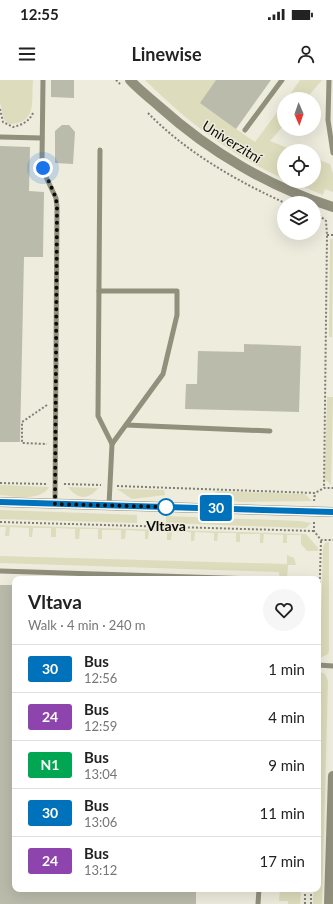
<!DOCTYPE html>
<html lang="en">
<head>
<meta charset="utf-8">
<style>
  :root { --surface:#fff; --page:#f6f6f6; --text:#222; --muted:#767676; --line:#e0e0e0 }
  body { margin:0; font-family:Lato,sans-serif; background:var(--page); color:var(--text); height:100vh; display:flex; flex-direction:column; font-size:15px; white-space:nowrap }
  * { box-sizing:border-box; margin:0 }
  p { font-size:13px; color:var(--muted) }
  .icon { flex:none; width:22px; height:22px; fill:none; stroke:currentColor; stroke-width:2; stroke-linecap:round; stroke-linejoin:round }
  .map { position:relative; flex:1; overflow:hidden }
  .drawer { position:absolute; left:12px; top:496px; width:309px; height:316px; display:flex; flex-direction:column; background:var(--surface); border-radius:8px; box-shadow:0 4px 16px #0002 }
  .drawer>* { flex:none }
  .badge { padding:0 8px; border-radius:3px; font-size:14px; line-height:26px }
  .needle { width:26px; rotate:178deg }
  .tools { position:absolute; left:277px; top:12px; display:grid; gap:8px }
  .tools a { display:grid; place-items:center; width:44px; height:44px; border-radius:50%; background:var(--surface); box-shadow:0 4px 16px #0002; font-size:20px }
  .you { position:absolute; width:20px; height:20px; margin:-10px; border:3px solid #fff; border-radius:50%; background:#1a73e8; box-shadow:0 0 0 6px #1a73e833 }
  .map>.badge { position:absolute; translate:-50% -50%; box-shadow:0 0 0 2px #fff }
  .round { display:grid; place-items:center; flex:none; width:42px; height:42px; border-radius:21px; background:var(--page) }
  .headline { display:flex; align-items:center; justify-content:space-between; height:68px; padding:0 16px }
  h1 { font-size:19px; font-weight:700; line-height:30px }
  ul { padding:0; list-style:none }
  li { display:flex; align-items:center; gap:12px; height:48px; padding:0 16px; border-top:1px solid var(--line) }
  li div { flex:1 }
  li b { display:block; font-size:15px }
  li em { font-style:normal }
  li .badge { min-width:44px; font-weight:700; text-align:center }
  .status { display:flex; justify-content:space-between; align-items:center; height:28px; padding:0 20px; background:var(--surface); direction:ltr }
  .status svg { height:11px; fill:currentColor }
  header { display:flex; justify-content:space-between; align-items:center; height:52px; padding:0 16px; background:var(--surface); font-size:18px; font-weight:700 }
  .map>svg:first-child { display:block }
  .green { fill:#dddcbc }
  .building { fill:#bbbbac }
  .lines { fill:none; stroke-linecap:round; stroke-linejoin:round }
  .path { stroke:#7f7e74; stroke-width:2; stroke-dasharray:2 2; stroke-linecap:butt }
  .service { stroke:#91907d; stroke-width:5 }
  .minor { stroke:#91907d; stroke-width:10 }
  .line-casing { stroke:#fff; stroke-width:9 }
  .line { stroke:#0072bc; stroke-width:6 }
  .walk { stroke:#0c0c07; stroke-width:4; stroke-dasharray:0 7.2 }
  .stop-dot { fill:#fff; stroke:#0072bc; stroke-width:2 }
  .labels { text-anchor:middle; stroke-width:3; stroke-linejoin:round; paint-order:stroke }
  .street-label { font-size:14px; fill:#0c0c07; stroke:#edecdd }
  .stop-label { font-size:14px; font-weight:bold; fill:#0c0c07; stroke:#edecdd }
</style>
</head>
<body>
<div class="status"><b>12:55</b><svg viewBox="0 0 49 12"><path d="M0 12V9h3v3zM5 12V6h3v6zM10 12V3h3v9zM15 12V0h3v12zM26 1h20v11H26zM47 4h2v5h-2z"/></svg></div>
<header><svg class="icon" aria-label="menu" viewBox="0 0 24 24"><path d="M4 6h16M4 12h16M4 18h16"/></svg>Linewise<svg class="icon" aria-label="person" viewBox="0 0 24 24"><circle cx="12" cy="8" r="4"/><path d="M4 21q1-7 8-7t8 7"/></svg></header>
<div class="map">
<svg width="333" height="824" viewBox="0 0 333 824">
  <rect width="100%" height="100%" fill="#edecdd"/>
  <g class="green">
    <path d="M0,0h33c-2,20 5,44 -24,44l-5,-4 -4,-18z"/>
    <path d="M145,0h71l20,49 19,13 29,-39v22l-14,16 25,10h-11v28c-53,-24 -98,-58 -139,-99z"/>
    <polygon points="300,0 322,0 306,19 287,19"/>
    <polygon points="314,78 330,84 333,94 333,112 325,109 323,115 289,101 314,101"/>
    <polygon points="330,159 333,159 332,257 329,257"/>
    <polygon points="327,317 333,317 331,405 325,399"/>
    <path d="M0,405l49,2c-9,15 -35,9 -49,8z"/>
    <path d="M68,407l30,1c-10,13 -21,11 -30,-1z"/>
    <polygon points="117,409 164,410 165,415 132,419"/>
    <polygon points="218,411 299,414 305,414 312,421 239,422 213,416 214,413"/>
    <polygon points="0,430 137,435 137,443 0,439"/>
    <polygon points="166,436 299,441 311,443 306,448 166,443"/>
    <polygon points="0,445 306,454 318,468 318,471 307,471 301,464 301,455 287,455 287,463 283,463 283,455 264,454 263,463 260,463 260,454 240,454 240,462 236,462 236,453 218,453 217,461 214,461 214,453 195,452 194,461 191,461 191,452 172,452 171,460 167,460 167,452 149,451 148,459 145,459 145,451 126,450 125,459 121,459 121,450 102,450 102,459 98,459 98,449 80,449 79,459 75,459 75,449 56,448 56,457 51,457 51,448 33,448 32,457 29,457 29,448 10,447 9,456 5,456 6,447 0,447"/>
    <polygon points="329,462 329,571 328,574 320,578 323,467 325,463"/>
    <polygon points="287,475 294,478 296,485 288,485 287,499 280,499 279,492 0,483 0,476 287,484"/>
    <polygon points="320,592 325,594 328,601 322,824 313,824 314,809 318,809"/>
    <polygon points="280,809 301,809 300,824 288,824 288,821 279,821"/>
  </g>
  <g class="building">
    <polygon points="51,0 74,0 74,18 51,17"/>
    <polygon points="216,0 271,0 236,49 200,23"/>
    <polygon points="62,45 69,45 75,52 73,84 55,83 55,51"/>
    <polygon points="0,66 30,67 29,111 44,112 43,177 24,177 20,362 0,362"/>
    <polygon points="244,264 301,266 299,332 185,329 186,304 197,304 198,271 244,272"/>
    <polygon points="0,505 15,505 15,809 196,809 196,824 0,824"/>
  </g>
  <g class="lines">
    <g class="path">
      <polyline points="116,0 120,4"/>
      <path d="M0,29l3,13 10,5c8,-2 16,-5 20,-14"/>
      <path d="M148,33c38,39 87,67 137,90"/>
      <polyline points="319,135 326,141 327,155 324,408"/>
      <polyline points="327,155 333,155"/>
      <polyline points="47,325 22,342 22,363 47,364"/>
      <polyline points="0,403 47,404"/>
      <polyline points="64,404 101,405"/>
      <polyline points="117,406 315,413 324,408 333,408"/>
      <polyline points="314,421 315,413"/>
      <polyline points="0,442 314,451"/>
      <polyline points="314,442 314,451 321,460 333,460"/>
      <polyline points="318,563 321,460"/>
      <polyline points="305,824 305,809"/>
      <polyline points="311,824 311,809"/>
    </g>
    <g class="service">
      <polyline points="43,0 42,80 46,97 56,118 57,127 55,424"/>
      <polyline points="329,0 328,40 333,73"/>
      <polyline points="245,50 282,0"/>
      <polyline points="0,57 42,58"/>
      <polyline points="100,70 98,336 112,364"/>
      <polyline points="99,211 177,211 177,235 163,294 112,364 109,425"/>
      <polyline points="126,345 270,351"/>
      <polyline points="0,491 255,499"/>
      <polyline points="318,585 333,586"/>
      <polyline points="258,824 259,809"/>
    </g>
    <g class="minor">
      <path d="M130,0c9,10 20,18 30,27 49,44 109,80 173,100"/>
      <polyline points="0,422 333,432"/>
      <polyline points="329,824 333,696"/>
    </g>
  </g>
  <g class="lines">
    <defs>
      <polyline id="line" points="0,422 333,432"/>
    </defs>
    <use href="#line" class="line-casing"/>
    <use href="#line" class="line"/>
    <polyline class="walk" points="43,88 56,118 57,127 55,424 166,427"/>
  </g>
  <circle class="stop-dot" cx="166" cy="427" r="8"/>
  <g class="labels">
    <g class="street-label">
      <text transform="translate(232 62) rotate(32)" y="5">Univerzitní</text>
    </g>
    <g class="stop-label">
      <text x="166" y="451">Vltava</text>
    </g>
  </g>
</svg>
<div class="tools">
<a><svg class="needle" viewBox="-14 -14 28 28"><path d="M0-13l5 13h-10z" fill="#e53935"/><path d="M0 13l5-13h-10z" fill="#767676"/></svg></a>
<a><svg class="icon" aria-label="locate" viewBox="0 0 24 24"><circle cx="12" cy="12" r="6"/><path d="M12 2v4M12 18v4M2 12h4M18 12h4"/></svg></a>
<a><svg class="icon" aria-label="layers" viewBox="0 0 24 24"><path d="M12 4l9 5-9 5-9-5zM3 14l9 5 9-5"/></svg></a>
</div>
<div class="you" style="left:43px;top:88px"></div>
<b class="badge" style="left:216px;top:428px;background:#0072bc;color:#fff">30</b>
<section class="drawer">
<div class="headline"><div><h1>Vltava</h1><p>Walk · 4 min · 240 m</p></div><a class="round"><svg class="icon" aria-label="heart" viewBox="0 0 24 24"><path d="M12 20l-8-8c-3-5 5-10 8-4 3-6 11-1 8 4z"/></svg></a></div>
<ul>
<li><span class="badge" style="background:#0072bc;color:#fff">30</span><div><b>Bus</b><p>12:56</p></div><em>1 min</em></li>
<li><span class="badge" style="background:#8e44ad;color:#fff">24</span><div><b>Bus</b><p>12:59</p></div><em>4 min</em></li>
<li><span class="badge" style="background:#00a651;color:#fff">N1</span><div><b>Bus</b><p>13:04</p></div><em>9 min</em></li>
<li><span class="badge" style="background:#0072bc;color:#fff">30</span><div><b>Bus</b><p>13:06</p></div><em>11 min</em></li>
<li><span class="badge" style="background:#8e44ad;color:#fff">24</span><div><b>Bus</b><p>13:12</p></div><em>17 min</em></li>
</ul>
</section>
</div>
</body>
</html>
